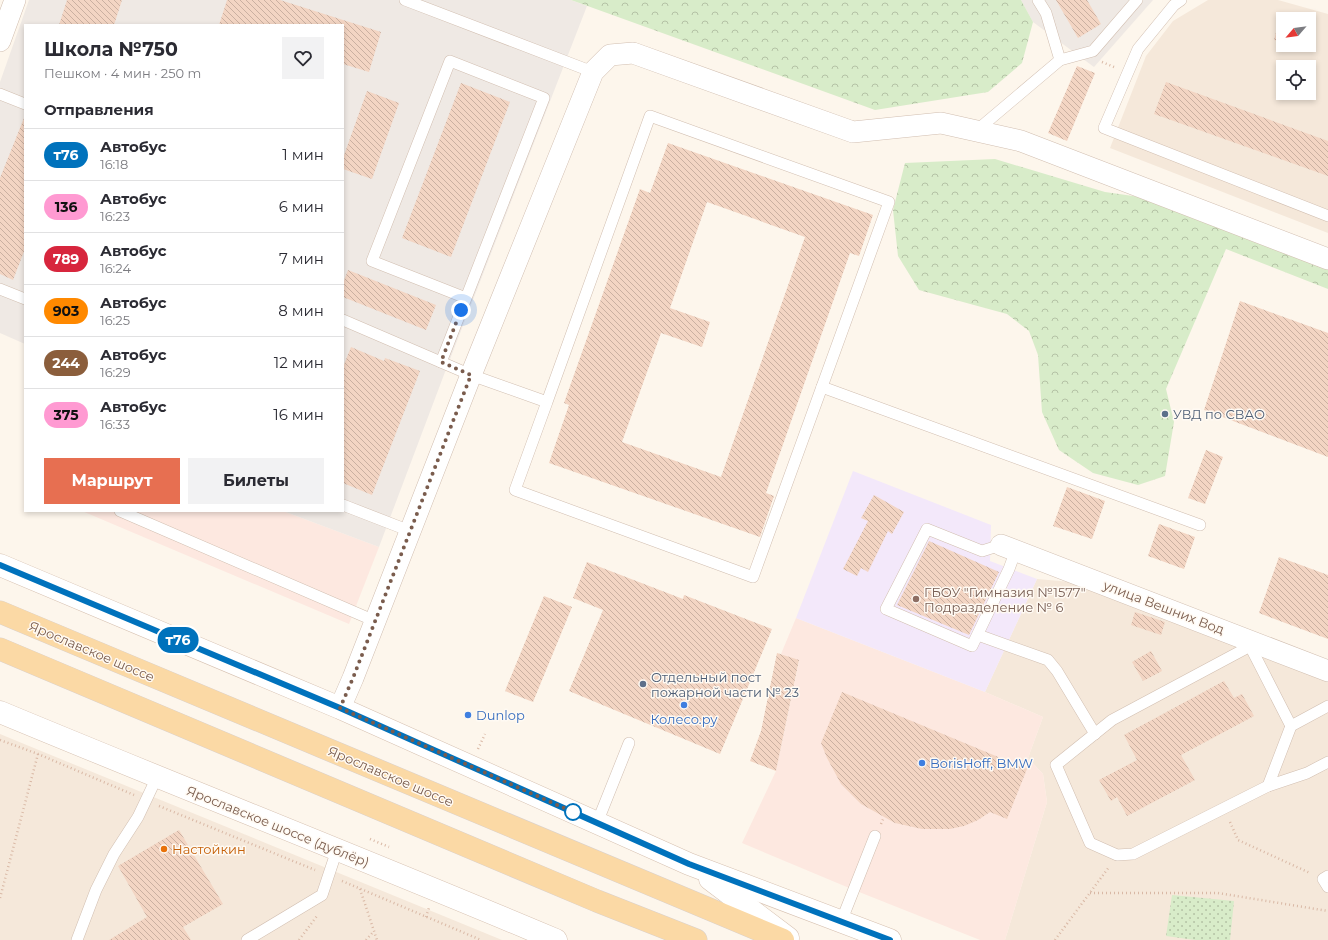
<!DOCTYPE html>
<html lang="ru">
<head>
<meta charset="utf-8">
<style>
  :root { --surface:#fff; --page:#f2f2f3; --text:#2b2b33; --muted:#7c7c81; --line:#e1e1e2; --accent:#e76f51 }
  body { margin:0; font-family:Montserrat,sans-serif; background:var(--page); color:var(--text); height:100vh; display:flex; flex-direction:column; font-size:15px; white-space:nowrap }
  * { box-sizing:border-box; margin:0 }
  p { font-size:13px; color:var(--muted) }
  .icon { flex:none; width:22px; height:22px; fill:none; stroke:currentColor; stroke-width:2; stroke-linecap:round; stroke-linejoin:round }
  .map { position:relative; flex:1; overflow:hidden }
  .panel { position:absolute; left:24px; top:24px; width:320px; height:488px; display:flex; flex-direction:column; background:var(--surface); border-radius:0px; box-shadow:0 2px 6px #0003 }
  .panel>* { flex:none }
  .badge { padding:0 8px; border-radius:13px; font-size:14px; line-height:26px }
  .needle { width:26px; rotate:242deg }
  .controls { position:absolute; left:1276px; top:12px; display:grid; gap:8px }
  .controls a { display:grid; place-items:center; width:40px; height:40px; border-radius:0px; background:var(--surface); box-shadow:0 2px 6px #0003; font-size:20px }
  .you { position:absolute; width:20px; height:20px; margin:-10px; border:3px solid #fff; border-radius:50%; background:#1a73e8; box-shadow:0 0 0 6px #1a73e833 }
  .map>.badge { position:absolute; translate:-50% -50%; box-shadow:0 0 0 2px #fff }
  h2 { padding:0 20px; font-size:15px; line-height:36px }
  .round { display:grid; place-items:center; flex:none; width:42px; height:42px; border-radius:0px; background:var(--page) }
  .summary { display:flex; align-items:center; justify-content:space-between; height:68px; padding:0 20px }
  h1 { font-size:19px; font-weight:700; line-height:30px }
  .button { display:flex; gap:8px; margin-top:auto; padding:8px 20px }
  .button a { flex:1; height:46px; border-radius:0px; background:var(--accent); color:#fff; font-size:16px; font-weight:700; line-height:46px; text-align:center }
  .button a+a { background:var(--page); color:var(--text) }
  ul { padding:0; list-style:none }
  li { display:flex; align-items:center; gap:12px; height:52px; padding:0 20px; border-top:1px solid var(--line) }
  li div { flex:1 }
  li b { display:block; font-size:15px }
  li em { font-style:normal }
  li .badge { min-width:44px; font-weight:700; text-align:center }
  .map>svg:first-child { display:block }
  .residential { fill:#f5e8da; fill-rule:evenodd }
  .commercial { fill:#fde8e0 }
  .industrial { fill:#efe9e4 }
  .education { fill:#f3e8fa }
  .forest { fill:url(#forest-crowns) }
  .park { fill:url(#park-dots) }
  .building { fill:url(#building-back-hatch); fill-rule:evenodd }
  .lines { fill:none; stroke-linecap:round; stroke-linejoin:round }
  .lane-casing { stroke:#d1beb0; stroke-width:12 }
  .street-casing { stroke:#d1beb0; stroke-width:22 }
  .secondary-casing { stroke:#d6c0b0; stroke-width:23 }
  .primary-casing { stroke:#dad1cd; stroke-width:23 }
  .path { stroke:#d9b8a5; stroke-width:2.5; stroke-dasharray:1 3; stroke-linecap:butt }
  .lane { stroke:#fff; stroke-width:11 }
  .street { stroke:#fff; stroke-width:21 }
  .secondary { stroke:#fff; stroke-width:22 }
  .primary { stroke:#fbd9a5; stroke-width:22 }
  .line-casing { stroke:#fff; stroke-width:9 }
  .line { stroke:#0072bc; stroke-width:6 }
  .walk { stroke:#7a5c4d; stroke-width:4; stroke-dasharray:0 7.2 }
  .service-dot { fill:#5c6f8a; stroke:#fffaf3; stroke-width:1.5 }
  .education-dot { fill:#8d6e63; stroke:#fffaf3; stroke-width:1.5 }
  .shop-dot { fill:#3f7fe0; stroke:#fffaf3; stroke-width:1.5 }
  .stop-dot { fill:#fff; stroke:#0072bc; stroke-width:2 }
  .food-dot { fill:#e8710a; stroke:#fffaf3; stroke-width:1.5 }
  .labels { text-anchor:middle; stroke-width:3; stroke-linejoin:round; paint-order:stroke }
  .service-label { font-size:13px; fill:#4e5e75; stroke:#fffaf3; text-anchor:start }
  .education-label { font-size:13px; fill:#785e54; stroke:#fffaf3; text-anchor:start }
  .street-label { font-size:13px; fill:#7a5c4d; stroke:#fffaf3 }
  .shop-label { font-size:13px; fill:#366cbe; stroke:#fffaf3; text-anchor:start }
  .food-label { font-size:13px; fill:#c56008; stroke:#fffaf3; text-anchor:start }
</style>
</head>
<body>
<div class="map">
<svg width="1328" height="940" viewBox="0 0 1328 940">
  <defs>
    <pattern id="forest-crowns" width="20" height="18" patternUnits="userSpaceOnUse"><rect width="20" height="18" fill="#d8ecc9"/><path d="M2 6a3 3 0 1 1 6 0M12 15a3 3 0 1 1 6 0" fill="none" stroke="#b4c2a5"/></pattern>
    <pattern id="park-dots" width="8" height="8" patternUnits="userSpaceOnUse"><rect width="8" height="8" fill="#d8ecc9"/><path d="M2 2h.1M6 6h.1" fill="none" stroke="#b4c2a5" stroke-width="1.8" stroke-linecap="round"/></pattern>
    <pattern id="building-back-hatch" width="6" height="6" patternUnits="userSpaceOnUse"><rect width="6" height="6" fill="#f3d5c3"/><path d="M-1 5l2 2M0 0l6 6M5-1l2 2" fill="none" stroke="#cab0a1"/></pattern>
  </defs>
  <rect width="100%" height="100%" fill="#fdf6ec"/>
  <g class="residential">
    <path d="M1208,0h70l50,14v219l-218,-85 36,-92 27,-35zM1283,19h26v26h-26zM1283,67h26v26h-26z"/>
    <polygon points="1037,579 1071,582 1328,680 1328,940 1005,940 1047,802 1043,774 1028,758 1043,717 985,692"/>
    <polygon points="0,734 29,746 502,940 0,940"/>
  </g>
  <g class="commercial">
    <polygon points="82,511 283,511 379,547 349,624"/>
    <polygon points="796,618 985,692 1043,717 1028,758 1043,774 1047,802 1005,940 980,940 854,890 742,843 776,771 799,661 781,654"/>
  </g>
  <g class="industrial">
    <polygon points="29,0 571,0 587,6 445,372 379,547 283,511 343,511 343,25 25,25 25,344 0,333 0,82"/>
    <polygon points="1021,0 1153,0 1094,67 1033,22"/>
  </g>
  <polygon class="education" points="853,471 991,525 990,561 1037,579 985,692 796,618"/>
  <g class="forest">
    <polygon points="571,0 1021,0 1033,22 1022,63 988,92 875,110"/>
    <polygon points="995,159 1105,192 1161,200 1328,265 1328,289 1226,249 1166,389 1174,422 1165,476 1138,485 1093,473 1059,450 1042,412 1038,355 1029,331 1007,314 919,290 898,256 893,210 905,163"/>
  </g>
  <polygon class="park" points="1172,895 1234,901 1230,940 1195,940 1166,936"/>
  <g class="building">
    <polygon points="67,0 122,0 114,25 59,25"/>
    <polygon points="227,0 280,0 381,32 369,72 343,64 343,25 219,25"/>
    <polygon points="1056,0 1087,0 1101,24 1078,38"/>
    <polygon points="1279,21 1283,22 1283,42 1274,40"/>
    <polygon points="1077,66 1095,73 1067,141 1048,133"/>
    <polygon points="1166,82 1328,141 1328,176 1154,114"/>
    <polygon points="461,83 510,102 451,257 402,238"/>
    <polygon points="367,91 399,103 372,179 343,169 343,158"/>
    <polygon points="24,118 25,249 13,280 0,274 0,178"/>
    <path d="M668,143l205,72 -14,41 -9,-3 -84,240 8,3 -14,41 -211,-74 20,-58 -5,-2 76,-214 10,4zM707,202l98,35 -84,240 -99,-35 39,-109 41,14 8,-25 -40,-14z"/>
    <polygon points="348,270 436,305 426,330 343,297 343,283"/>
    <polygon points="1240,301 1328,333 1328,457 1204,410"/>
    <polygon points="351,347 384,361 385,358 420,371 372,495 343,483 343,367"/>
    <polygon points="1206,450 1223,457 1205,504 1188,498"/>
    <polygon points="1067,487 1105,501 1092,539 1053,526"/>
    <polygon points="874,495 904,512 892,534 888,531 868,572 861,568 857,576 843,569 868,521 861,518"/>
    <polygon points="1159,524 1195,537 1184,569 1148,556"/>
    <polygon points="929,541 999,572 969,635 897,605"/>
    <polygon points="1279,557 1328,575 1328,639 1259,613"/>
    <polygon points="587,562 683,599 684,595 772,629 720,754 569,691 603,610 573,598"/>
    <polygon points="544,596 572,607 533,702 505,691"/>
    <polygon points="1135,612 1165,622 1161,635 1131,625"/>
    <polygon points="1151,651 1162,671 1143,681 1132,662"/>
    <polygon points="777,653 799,660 776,771 750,761 761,731"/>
    <polygon points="1224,681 1234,698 1242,694 1254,716 1181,755 1195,780 1127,816 1117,797 1111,801 1099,780 1137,760 1124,735"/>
    <polygon points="842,692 1027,769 1007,819 990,812 978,820 964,826 950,829 922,829 895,823 861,804 841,784 827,758 821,743"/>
    <polygon points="179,830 223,904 183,927 191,940 109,940 147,917 118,866"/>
  </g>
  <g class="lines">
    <defs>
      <g id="lane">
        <polyline points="405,0 593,72"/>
        <polyline points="1038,0 1046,13 1060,60"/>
        <polyline points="1181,0 1174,5 1138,49 1104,128 1328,216"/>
        <polyline points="0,94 25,104"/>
        <polyline points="976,131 1060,60 1093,51 1137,0"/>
        <polyline points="0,289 25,299"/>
        <polyline points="343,320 471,375 547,402 650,116 889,202 753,577 515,490 547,402"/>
        <polyline points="441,362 447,347 544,98 450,61 372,261 466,298"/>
        <polyline points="822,387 1200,525"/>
        <polyline points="343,505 410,531"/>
        <polyline points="120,511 375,621"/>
        <polyline points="1001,545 982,551 927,529 886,609 972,646 1009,569 1016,550"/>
        <polyline points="978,635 1048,660 1057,671 1095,734"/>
        <polyline points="1256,643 1112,720 1056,765 1090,843 1117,855 1133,854 1268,786 1291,726 1328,706"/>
        <polyline points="1250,646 1291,726"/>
        <polyline points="1268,786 1307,773 1328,762"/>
        <polyline points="597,823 629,743"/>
        <polyline points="1328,876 1323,879 1328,887"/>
        <polyline points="841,922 875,836"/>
        <polyline points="77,940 96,890 114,854 138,817 157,777"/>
        <polyline points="247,940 322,895 337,850"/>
      </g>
      <g id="street">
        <polyline points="0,41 15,0"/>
        <polyline points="1001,545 1328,671"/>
        <polyline points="340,708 353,678 471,375 593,72 610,55 633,53 853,132 941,123 1021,141 1328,259"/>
      </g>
      <g id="secondary">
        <polyline points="0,565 340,708 689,864 890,940"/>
        <path d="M0,712c185,77 371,150 556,228"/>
        <polyline points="710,879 788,938"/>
      </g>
      <g id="primary">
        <polyline points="0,612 783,940"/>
        <polyline points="0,649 597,901 696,940"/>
      </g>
    </defs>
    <use href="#lane" class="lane-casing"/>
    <use href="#street" class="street-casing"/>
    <use href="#secondary" class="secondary-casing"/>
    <use href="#primary" class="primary-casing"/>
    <g class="path">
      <polyline points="1102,62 1114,67"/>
      <polyline points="0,740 38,754 134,795"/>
      <polyline points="478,749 485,734"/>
      <polyline points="159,806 315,870"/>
      <polyline points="1230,822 1238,840 1310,873"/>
      <polyline points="881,824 884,817"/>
      <polyline points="370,839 389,847"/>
      <polyline points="342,881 481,940"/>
      <polyline points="360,889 377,940"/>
      <polyline points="1090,893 1218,893 1328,911"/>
      <polyline points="0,898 38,754"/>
      <polyline points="426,917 429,908"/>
      <polyline points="299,940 317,916"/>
      <polyline points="366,940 374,931"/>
      <polyline points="1055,940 1109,867"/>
    </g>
    <use href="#lane" class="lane"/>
    <use href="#street" class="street"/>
    <use href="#secondary" class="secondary"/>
    <use href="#primary" class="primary"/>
  </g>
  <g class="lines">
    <defs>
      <polyline id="line" points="0,565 340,708 689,864 890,940"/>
    </defs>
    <use href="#line" class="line-casing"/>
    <use href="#line" class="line"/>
    <polyline class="walk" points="461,310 441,362 471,375 353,678 340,708 573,812"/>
  </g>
  <g class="service-dot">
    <circle cx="1165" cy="414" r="4"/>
    <circle cx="643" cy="684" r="4"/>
  </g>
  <circle class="education-dot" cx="916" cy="599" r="4"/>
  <g class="shop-dot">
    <circle cx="684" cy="705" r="4"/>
    <circle cx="468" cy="715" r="4"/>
    <circle cx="922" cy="763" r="4"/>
  </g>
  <circle class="stop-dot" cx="573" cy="812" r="8"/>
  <circle class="food-dot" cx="164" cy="849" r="4"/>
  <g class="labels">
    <g class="service-label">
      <text x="1173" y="419">УВД по СВАО</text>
      <text x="651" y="682">Отдельный пост<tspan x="651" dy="15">пожарной части № 23</tspan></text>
    </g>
    <g class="education-label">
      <text x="924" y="597">ГБОУ "Гимназия №1577"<tspan x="924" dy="15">Подразделение № 6</tspan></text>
    </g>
    <g class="street-label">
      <text transform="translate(1164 607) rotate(21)" y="5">улица Вешних Вод</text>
      <text transform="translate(92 651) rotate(23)" y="5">Ярославское шоссе</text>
      <text transform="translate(391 776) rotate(23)" y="5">Ярославское шоссе</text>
      <text transform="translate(278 826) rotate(22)" y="5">Ярославское шоссе (дублёр)</text>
    </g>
    <g class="shop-label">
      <text x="476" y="720">Dunlop</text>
      <text x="684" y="724" text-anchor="middle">Колесо.ру</text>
      <text x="930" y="768">BorisHoff, BMW</text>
    </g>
    <g class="food-label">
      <text x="172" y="854">Настойкин</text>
    </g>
  </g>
</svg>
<div class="controls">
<a><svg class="needle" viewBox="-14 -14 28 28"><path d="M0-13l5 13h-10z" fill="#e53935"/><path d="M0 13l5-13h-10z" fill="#7c7c81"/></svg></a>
<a><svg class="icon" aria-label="locate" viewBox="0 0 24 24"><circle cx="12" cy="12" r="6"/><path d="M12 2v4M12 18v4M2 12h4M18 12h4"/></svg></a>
</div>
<div class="you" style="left:461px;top:310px"></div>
<b class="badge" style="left:178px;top:640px;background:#0072bc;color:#fff">т76</b>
<section class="panel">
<div class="summary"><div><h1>Школа №750</h1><p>Пешком · 4 мин · 250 m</p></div><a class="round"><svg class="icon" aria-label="heart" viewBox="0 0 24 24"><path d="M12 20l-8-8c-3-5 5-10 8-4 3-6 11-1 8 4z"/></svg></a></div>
<h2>Отправления</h2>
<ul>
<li><span class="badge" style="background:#0072bc;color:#fff">т76</span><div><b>Автобус</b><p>16:18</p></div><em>1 мин</em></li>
<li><span class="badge" style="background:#ff9ad2;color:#111">136</span><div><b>Автобус</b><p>16:23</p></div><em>6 мин</em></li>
<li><span class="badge" style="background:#d7263d;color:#fff">789</span><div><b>Автобус</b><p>16:24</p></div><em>7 мин</em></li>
<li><span class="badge" style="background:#ff8900;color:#111">903</span><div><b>Автобус</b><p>16:25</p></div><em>8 мин</em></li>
<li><span class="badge" style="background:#8b5e3c;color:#fff">244</span><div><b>Автобус</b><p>16:29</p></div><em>12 мин</em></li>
<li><span class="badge" style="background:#ff9ad2;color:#111">375</span><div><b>Автобус</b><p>16:33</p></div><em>16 мин</em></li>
</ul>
<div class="button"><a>Маршрут</a><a>Билеты</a></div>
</section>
</div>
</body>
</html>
